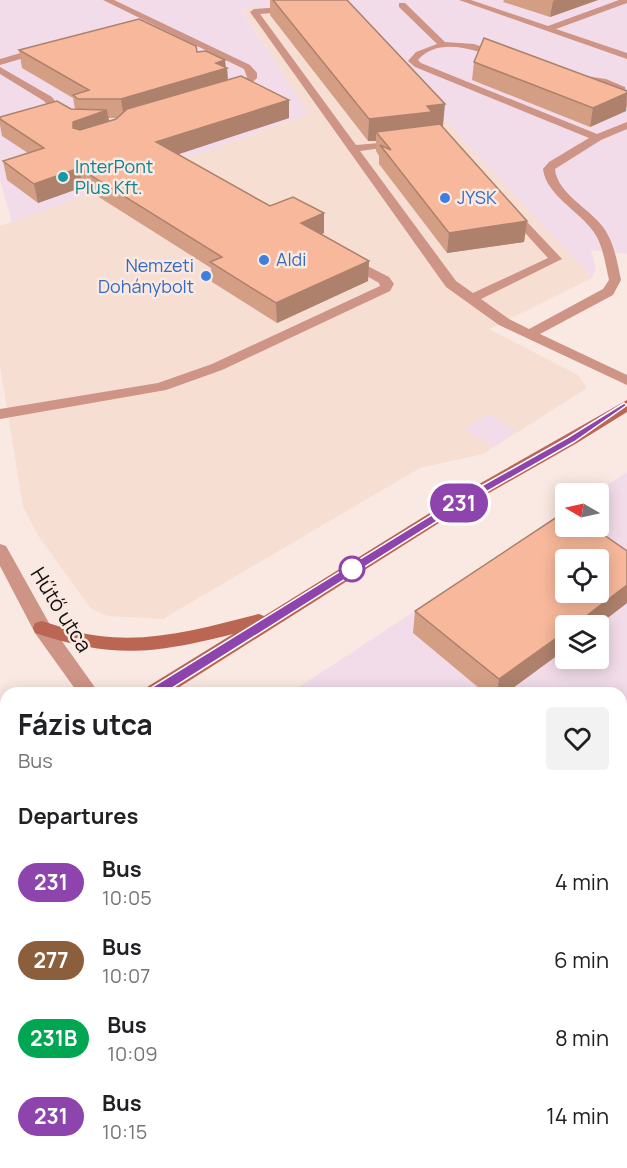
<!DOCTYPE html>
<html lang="en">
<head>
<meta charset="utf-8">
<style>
  :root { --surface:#fff; --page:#f2f2f2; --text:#202124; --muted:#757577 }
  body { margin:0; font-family:Manrope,sans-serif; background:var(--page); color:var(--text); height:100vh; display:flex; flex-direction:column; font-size:22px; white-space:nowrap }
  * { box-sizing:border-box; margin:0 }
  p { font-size:20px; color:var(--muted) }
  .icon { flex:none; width:33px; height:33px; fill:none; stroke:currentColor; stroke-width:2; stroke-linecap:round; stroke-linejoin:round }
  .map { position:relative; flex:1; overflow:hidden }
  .sheet { position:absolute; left:0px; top:687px; width:627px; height:482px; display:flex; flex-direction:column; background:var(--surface); border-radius:18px 18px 0 0; box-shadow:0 3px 15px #0003 }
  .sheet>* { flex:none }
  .badge { padding:0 12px; border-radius:20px; font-size:21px; line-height:39px }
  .needle { width:39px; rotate:279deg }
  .controls { position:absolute; left:555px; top:483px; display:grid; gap:12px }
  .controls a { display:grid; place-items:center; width:54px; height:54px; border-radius:6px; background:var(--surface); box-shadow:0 3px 15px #0003; font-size:30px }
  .map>.badge { position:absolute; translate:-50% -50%; box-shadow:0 0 0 3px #fff }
  h2 { padding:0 18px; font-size:22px; line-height:54px }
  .round { display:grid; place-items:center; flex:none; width:63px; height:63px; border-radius:6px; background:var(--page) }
  .overview { display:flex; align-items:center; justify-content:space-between; height:102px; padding:0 18px }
  h1 { font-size:28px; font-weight:700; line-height:45px }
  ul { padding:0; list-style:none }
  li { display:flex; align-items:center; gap:18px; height:78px; padding:0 18px }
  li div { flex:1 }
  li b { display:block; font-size:22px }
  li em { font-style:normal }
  li .badge { min-width:66px; font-weight:700; text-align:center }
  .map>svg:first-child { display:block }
  .built { fill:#f7ded3 }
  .industrial { fill:#f2dce9; fill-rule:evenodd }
  .green { fill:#d1d48e }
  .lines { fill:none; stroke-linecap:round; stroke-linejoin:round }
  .lane { fill:#ce9486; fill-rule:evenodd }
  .street { fill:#ce9486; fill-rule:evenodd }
  .secondary { fill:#ba6653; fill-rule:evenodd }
  .wall { fill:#d49e85; fill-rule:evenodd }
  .shaded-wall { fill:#ad816c }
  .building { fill:#f7b89b; stroke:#ad816c; stroke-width:1.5; fill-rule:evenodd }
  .line { fill:#8e44ad; stroke:#fff; stroke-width:1.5 }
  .culture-dot { fill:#0f9aa8; stroke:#fae9e2; stroke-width:2 }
  .shop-dot { fill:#3f7fe0; stroke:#fae9e2; stroke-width:2 }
  .stop-dot { fill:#fff; stroke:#8e44ad; stroke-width:3 }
  .labels { text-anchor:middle; stroke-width:5; stroke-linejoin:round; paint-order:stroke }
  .far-culture-label { font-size:18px; fill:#0d838f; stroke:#fae9e2; text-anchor:start }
  .far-shop-label { font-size:18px; fill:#366cbe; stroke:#fae9e2; text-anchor:start }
  .street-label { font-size:21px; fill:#16100e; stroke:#fae9e2 }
</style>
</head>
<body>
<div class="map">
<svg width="627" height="1168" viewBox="0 0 627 1168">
  <rect width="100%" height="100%" fill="#fae9e2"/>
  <polygon class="built" points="335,2 592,278 489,329 578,375 587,388 483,454 420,468 163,619 108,616 91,609 39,537 23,507 0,366 0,226 309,114 241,8"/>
  <g class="industrial">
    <polygon points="0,0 627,0 627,254 591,250 596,269 592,278 335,2 241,9 309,114 12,222 0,180"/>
    <polygon points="489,414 518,431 494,447 465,429"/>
    <path d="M627,472v696h-251l-1,-5 246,-1v-469h-331l275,-181 1,14h32v-32l-3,-1zM566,560h32v32h-32zM566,626h32v32h-32z"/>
  </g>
  <polygon class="green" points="6,826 6,1162 375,1162 376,1168 0,1168 0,830"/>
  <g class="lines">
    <g class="lane">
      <polygon points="103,0 114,0 250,65 257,73 257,78 244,90 226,94 226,90 238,86 247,77 244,69"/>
      <polygon points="459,0 471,0 548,26 619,0 627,0 627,3 556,29 627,53 627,59"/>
      <path d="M399,3h6l40,39 29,2 34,12 -5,3c-26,-7 -63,-24 -85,1l3,3 176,71 30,-12v7l-26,11 -46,29c2,24 34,39 48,58 11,15 14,34 18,53l-8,15 -73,39 87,41v10l-128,-60 -53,-38 -196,-275 4,-3 43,-3v4l-3,1 -34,3 96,131 47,-4v4l-43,6 96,130 17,12 75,-35 -43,-47 -2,-2 6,-4 4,2 49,52 -81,40 28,20 20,10 74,-40 6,-9c-4,-17 -6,-36 -16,-49 -14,-20 -47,-36 -50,-62l6,-7 40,-24 -174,-71 -7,-6 8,-9 21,-8 -38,-37z"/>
      <polygon points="41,47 44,48 44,52 0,65 0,59"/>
      <polygon points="0,67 52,97 58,105 49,107 44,101 0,74"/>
      <polygon points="572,74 606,79 625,87 627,107 622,104 618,91 604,85 569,79 569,75"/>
      <polygon points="348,256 389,277 394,284 390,291 222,370 166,390 0,419 0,409 158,383 212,364 380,286 379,283 344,263 342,260"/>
    </g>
    <polygon class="street" points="0,544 6,546 49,623 99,693 78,693 35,633 0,566"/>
    <g class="secondary">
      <path d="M627,400v12l-50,31 -116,66 -291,184h-26l3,-6 86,-53c-80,20 -119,25 -198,-1l-2,-5 2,-5 7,-2c19,6 38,13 58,15 54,7 107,-9 159,-22l5,2 185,-115z"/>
      <polygon points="6,777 6,797 0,799 0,779"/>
    </g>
  </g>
  <g class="wall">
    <polygon points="270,0 347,0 443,126 442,126 527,221 524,242 447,253 379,164 379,156 376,151 376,141 368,141 270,15"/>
    <polygon points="504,0 598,0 550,17 503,2"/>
    <path d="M19,50l178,2 28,8v7l2,1 1,11 61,39 -112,36 93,52 54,7v20l-3,1 48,27 -1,20 -91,42 -65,-41 -1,-14 -128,-81 -45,16 -31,-23 -4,-19 25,-8 -26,-17 -2,-11v-8l75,-8 -2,-11 -51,-30zM109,118h9l-9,3z"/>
    <polygon points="474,62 627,91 626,111 590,127 472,80"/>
    <polygon points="627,551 627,603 597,626 566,626 566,649 506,693 485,693 413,633 415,611"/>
  </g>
  <g class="shaded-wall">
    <polygon points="555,0 598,0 550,17 553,1"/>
    <polygon points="225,60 226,69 227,68 228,86 124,118 121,99"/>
    <polygon points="627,93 626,111 590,127 593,108"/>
    <polygon points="289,100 289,118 158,161 156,142"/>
    <polygon points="445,104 443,126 376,132 376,141 368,141 369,119 427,106"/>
    <polygon points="107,110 110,128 76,140 73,128 73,122"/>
    <polygon points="79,168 83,187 38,203 34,184"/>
    <polygon points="324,213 324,233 301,242 301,223"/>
    <polygon points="527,221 524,242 447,253 449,233"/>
    <polygon points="369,261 368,281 277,323 276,303"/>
    <polygon points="627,585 627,603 597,626 573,626"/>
    <polygon points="566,631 566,649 506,693 497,693 499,679"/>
    <polygon points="627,963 627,975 621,981 621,969"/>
  </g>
  <g class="building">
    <polygon points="273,0 347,0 445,104 427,106 432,112 369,119"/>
    <polygon points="139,19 196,46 197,52 206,51 225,60 216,63 227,68 121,99 78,99 73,95 89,90 19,50"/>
    <polygon points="484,38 627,91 627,93 593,108 474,62"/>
    <polygon points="241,76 289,100 156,142 270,206 293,197 324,213 301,223 369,261 276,303 210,262 222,257 79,168 34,184 3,161 44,148 0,119 0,117 57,101 71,109 107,110 73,122 73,128 80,130 116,119 127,109"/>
    <polygon points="440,124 527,221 449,233 380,145 391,150 376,132"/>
    <path d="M566,511v15h25l36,25v34l-54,41h-7v5l-67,48 -84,-68zM566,560h32v32h-32z"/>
    <polygon points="621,829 627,835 627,963 621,969"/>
  </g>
  <polygon class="line" points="624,403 627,405 574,442 458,508 158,697 149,697 147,693 149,689 451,503 567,438"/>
  <circle class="culture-dot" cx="63" cy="177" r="6"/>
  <g class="shop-dot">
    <circle cx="445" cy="198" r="6"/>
    <circle cx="264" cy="260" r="6"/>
    <circle cx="206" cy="276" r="6"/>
  </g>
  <circle class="stop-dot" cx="352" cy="569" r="12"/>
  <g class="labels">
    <g class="far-culture-label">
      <text x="75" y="173">InterPont<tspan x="75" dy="21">Plus Kft.</tspan></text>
    </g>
    <g class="far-shop-label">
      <text x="457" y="204">JYSK</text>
      <text x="276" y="266">Aldi</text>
      <text x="194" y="272" text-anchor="end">Nemzeti<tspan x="194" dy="21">Dohánybolt</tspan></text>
    </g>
    <g class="street-label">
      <text transform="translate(61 610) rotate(58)" y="7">Hűtő utca</text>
    </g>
  </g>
</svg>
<div class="controls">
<a><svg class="needle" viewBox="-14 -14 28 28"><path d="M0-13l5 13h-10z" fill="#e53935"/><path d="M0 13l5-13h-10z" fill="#757577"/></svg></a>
<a><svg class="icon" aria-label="locate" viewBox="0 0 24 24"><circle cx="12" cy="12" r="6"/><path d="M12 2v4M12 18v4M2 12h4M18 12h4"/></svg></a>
<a><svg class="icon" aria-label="layers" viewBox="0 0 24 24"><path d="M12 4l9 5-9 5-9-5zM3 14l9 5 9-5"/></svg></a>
</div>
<b class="badge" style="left:459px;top:503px;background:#8e44ad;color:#fff">231</b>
<section class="sheet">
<div class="overview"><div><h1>Fázis utca</h1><p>Bus</p></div><a class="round"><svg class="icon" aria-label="heart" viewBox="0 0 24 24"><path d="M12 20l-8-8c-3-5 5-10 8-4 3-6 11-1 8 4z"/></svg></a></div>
<h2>Departures</h2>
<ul>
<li><span class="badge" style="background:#8e44ad;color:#fff">231</span><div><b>Bus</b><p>10:05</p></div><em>4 min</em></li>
<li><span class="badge" style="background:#8b5e3c;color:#fff">277</span><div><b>Bus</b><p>10:07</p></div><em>6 min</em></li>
<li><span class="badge" style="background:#00a651;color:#fff">231B</span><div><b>Bus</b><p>10:09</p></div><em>8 min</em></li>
<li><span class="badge" style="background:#8e44ad;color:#fff">231</span><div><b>Bus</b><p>10:15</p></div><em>14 min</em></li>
</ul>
</section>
</div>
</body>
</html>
